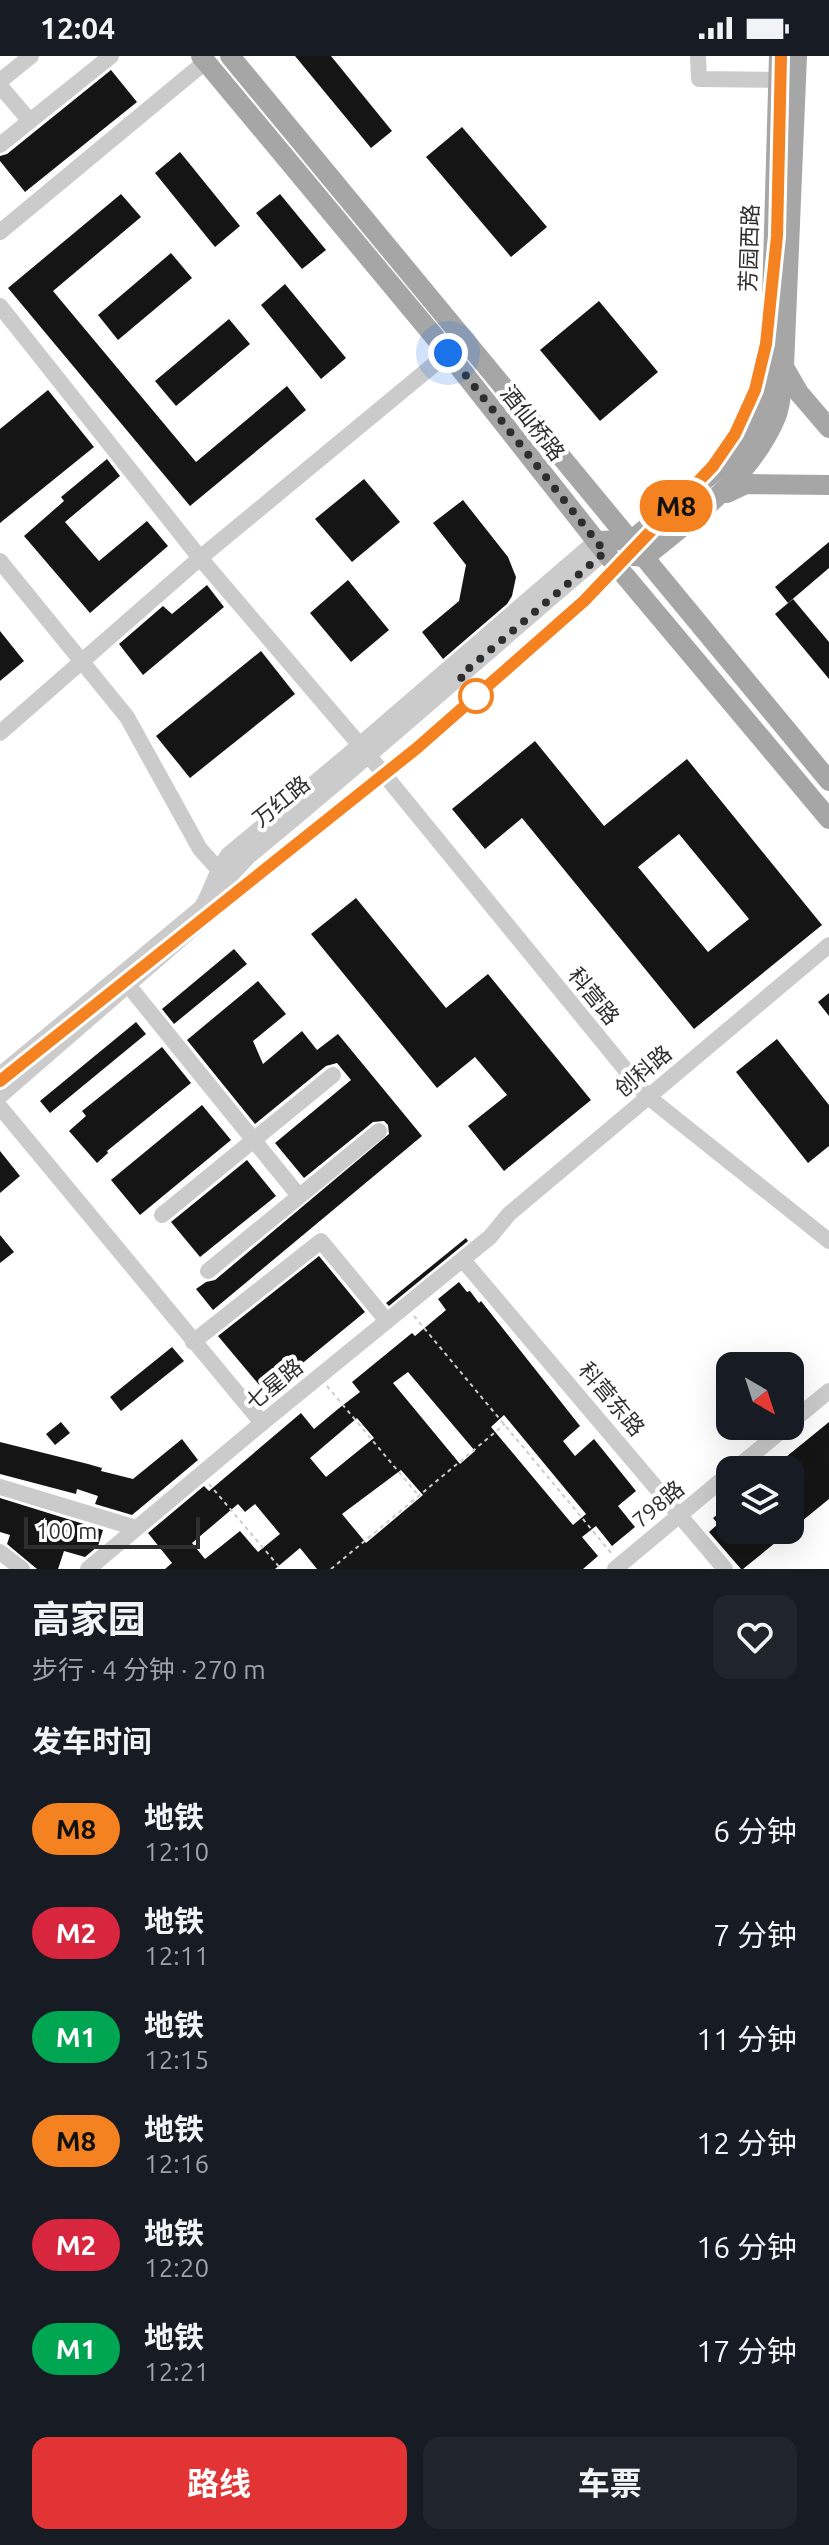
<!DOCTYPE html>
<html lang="zh">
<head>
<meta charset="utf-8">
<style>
  :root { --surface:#171b24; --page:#20242c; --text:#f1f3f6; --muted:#9ea1a6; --accent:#e23335 }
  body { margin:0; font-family:Ubuntu,"Noto Sans SC",sans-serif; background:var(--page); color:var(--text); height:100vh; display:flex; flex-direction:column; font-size:30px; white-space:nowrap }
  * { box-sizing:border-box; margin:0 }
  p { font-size:26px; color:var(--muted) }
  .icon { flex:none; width:44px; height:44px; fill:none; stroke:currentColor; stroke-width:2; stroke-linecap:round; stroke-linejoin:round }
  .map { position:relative; height:1513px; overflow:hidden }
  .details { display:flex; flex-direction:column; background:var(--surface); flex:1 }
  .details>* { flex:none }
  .badge { padding:0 16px; border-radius:26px; font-size:28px; line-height:52px }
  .needle { width:52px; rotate:141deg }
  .controls { position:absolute; left:716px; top:1296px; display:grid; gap:16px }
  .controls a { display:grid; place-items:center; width:88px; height:88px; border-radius:16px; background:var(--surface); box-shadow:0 8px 32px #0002; font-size:40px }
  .scale { position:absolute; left:24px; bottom:20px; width:176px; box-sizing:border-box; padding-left:8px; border:4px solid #2e2e2e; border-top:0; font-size:22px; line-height:28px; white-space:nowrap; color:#2e2e2e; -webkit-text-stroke:6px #fff; paint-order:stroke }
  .you { position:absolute; width:40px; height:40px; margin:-20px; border:6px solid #fff; border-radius:50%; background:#1a73e8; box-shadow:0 0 0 12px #1a73e833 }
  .map>.badge { position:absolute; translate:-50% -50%; box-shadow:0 0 0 4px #fff }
  h2 { padding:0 32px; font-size:30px; line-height:72px }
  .round { display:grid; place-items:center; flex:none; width:84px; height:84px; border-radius:16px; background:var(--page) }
  .overview { display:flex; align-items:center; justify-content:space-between; height:136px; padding:0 32px }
  h1 { font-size:38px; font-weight:700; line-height:60px }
  .action { display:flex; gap:16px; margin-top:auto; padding:16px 32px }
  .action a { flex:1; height:92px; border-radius:16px; background:var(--accent); color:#fff; font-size:32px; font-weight:700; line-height:92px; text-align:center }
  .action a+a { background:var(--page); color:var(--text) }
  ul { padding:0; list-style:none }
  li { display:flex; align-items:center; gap:24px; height:104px; padding:0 32px }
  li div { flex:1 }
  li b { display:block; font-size:30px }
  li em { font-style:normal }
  li .badge { min-width:88px; font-weight:700; text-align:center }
  .status { display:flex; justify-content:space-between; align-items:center; height:56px; padding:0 40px; background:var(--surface); direction:ltr }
  .status svg { height:22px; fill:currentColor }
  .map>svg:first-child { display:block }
  .building { fill:#151515; fill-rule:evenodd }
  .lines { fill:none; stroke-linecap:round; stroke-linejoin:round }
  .path { stroke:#cbcbcb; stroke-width:2; stroke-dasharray:4 4; stroke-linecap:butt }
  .minor { stroke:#cbcbcb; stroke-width:16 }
  .major { stroke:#a6a6a6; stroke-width:20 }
  .line-casing { stroke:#fff; stroke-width:18 }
  .line { stroke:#f58220; stroke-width:12 }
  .walk { stroke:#2e2e2e; stroke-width:8; stroke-dasharray:0 14.4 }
  .stop-dot { fill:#fff; stroke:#f58220; stroke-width:4 }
  .labels { text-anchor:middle; stroke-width:8; stroke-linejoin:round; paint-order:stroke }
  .street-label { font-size:22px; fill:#2e2e2e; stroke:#fff }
</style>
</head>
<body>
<div class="status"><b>12:04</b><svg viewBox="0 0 49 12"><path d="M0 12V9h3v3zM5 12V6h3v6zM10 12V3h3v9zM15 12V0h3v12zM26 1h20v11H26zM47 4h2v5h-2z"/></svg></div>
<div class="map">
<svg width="829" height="1513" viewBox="0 0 829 1513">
  <rect width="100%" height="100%" fill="#fff"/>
  <g class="building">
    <polygon points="295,0 331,0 392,75 371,92"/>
    <polygon points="111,14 137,46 25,136 0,105 0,100 7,98"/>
    <polygon points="462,71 547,171 511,201 426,101"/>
    <polygon points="180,96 240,170 215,191 155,117"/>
    <polygon points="121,138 141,161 53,235 196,406 287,330 306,354 190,450 8,232"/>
    <polygon points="280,138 326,194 302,213 256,157"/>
    <polygon points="171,197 192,222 118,284 98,259"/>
    <polygon points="285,228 346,302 321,323 261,249"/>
    <polygon points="599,245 658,316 600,365 540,294"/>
    <polygon points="229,263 250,288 176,350 155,325"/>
    <polygon points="48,334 94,391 0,467 0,373"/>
    <polygon points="107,403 120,420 65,466 99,505 147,465 168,490 90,557 24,480 64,445 61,441"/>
    <polygon points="364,423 400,466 352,506 315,463"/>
    <polygon points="463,444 508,501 516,521 512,540 507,548 443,603 422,576 459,545 466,509 433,467"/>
    <polygon points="829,486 829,512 788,547 775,531"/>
    <polygon points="348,524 389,574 351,606 310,557"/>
    <polygon points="207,529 224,551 143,619 119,588 163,550 172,558"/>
    <polygon points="793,543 829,586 829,623 775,558"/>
    <polygon points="0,575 24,605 0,625"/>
    <polygon points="261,595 295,638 190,722 156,680"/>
    <path d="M535,685l69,85 83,-67 135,166 -128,104 -172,-211 -37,31 -33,-40zM679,778l70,85 -41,33 -70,-85z"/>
    <polygon points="356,842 446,952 488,918 591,1044 504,1115 468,1070 507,1039 475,1001 437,1032 311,878"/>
    <polygon points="234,893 247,908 174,968 162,953"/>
    <polygon points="258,925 286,958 253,985 263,1008 302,975 317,994 338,978 422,1080 213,1254 196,1233 206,1226 215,1224 389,1078 388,1069 384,1065 373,1066 304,1122 275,1087 351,1024 337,1007 326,1010 255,1068 187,984"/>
    <polygon points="829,937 829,960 818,946"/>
    <polygon points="136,966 146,978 50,1057 40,1045"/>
    <polygon points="777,983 829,1049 829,1090 808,1107 736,1016"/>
    <polygon points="162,991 191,1027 107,1095 108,1097 97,1107 69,1075 86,1060 82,1055"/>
    <polygon points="202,1049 231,1084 140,1159 111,1124"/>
    <polygon points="0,1095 20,1120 0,1137"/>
    <polygon points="247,1104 276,1140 200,1201 171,1166"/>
    <polygon points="0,1179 14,1196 0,1207"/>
    <polygon points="466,1182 468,1185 389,1250 386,1247"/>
    <polygon points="319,1200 365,1256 266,1337 218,1280"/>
    <path d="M459,1226l8,10 3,-1 9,12 2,-2 99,125 -17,15 12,15 19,-17 42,52 -18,15 17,21 -23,19 -16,-20 -14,11 16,19 -15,13h-266l-17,-21 -25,21h-110l7,-6 -24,-30 56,-47 5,5 92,-78 13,16 24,-20 22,-17 -8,-10 60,-49 3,3 31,-26 -8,-11zM408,1316l67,79 -15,13 -67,-81zM504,1359l82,99 -13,11 -82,-98zM357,1362l17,20 -48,39 -16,-19zM401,1414l22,25 -57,48 -24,-29zM238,1448l7,8 10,-8 25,30 -22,18 -18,-21 -35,28 -13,-16z"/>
    <polygon points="172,1291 184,1305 121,1355 110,1341"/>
    <polygon points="61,1366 70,1377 55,1389 46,1378"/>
    <polygon points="829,1366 829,1443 743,1513 741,1513 709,1476 718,1468 713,1462 730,1449 730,1474 790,1474 790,1414 770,1414"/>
    <polygon points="182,1383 198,1404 132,1459 95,1448 98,1440 77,1433 76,1438 0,1418 0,1386 88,1408 102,1412 101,1415 133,1423"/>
    <polygon points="0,1442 103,1474 98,1490 85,1501 64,1495 58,1513 37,1513 7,1488 10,1479 0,1476"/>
  </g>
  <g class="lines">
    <g class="path">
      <polyline points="414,1260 612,1498"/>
      <polyline points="327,1330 418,1439"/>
      <polyline points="209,1428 281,1513"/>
      <polyline points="331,1513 505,1368"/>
    </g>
    <g class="minor">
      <polyline points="698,0 699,23 778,24"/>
      <polyline points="0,25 31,0"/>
      <polyline points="0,30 30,65"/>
      <polyline points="0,89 111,0"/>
      <polyline points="0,176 205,6"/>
      <polyline points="0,250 200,502 370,701 647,1040 829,1185"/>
      <polyline points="0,505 127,661 200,793 218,813"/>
      <polyline points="0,677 200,502 448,297"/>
      <polyline points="128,929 299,1140"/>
      <path d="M0,1019l201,-167c11,-17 14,-36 27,-53l120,-100 248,-214"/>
      <path d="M0,1040l212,-184 20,-38 17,-18c121,-99 237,-203 356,-304"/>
      <polyline points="0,1051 262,1367"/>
      <polyline points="162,1159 333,1019"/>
      <polyline points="463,1204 725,1513"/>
      <polyline points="208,1215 379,1075"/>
      <polyline points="193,1286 321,1185 387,1265"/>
      <polyline points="790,1367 829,1335"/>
      <polyline points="734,1414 787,1370"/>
      <polyline points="0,1431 136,1472"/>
      <polyline points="0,1496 22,1513"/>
      <polyline points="88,1513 262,1367 490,1181 509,1158 829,889"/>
      <polyline points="615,1513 730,1417"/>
    </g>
    <g class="major">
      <polyline points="201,0 448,297 605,496 829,763"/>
      <polyline points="230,0 829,725"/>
      <polyline points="784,311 799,337 829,372"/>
      <polyline points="727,437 746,428 829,429"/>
      <polyline points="596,485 632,484 743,392 762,358 770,312 779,0"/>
      <path d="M633,500l12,1c50,-41 105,-79 131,-140 6,-15 6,-34 8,-50l13,-311"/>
    </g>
  </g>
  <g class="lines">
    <defs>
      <polyline id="line" points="0,1025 417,692 584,545 713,410 735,378 755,334 766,288 777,180 781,0"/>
    </defs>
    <use href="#line" class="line-casing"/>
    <use href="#line" class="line"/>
    <polyline class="walk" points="448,297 605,496 460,620 476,640"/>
  </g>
  <circle class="stop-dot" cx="476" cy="640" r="16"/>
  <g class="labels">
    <g class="street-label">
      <text transform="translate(749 192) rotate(-88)" y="8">芳园西路</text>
      <text transform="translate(533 367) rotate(52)" y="8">酒仙桥路</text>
      <text transform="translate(281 745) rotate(-39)" y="8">万红路</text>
      <text transform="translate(594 940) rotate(51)" y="8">科营路</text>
      <text transform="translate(643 1015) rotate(-40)" y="8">创科路</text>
      <text transform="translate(274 1328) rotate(-39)" y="8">七星路</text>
      <text transform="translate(612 1343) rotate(50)" y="8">科营东路</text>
      <text transform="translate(658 1448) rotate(-40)" y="8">798路</text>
    </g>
  </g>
</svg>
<div class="controls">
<a><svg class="needle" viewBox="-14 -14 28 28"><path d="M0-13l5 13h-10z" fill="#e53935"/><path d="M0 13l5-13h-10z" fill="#9ea1a6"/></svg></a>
<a><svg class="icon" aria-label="layers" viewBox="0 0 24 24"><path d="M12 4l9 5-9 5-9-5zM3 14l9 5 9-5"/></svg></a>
</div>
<div class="scale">100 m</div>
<div class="you" style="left:448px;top:297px"></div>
<b class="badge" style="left:676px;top:450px;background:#f58220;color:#111">M8</b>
</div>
<section class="details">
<div class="overview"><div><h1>高家园</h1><p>步行 · 4 分钟 · 270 m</p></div><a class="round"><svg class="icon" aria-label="heart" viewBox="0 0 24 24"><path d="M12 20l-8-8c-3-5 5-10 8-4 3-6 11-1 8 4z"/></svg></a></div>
<h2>发车时间</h2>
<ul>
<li><span class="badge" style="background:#f58220;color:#111">M8</span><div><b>地铁</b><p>12:10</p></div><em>6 分钟</em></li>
<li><span class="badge" style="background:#d7263d;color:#fff">M2</span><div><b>地铁</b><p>12:11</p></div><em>7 分钟</em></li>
<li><span class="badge" style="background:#00a651;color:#fff">M1</span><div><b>地铁</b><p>12:15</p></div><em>11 分钟</em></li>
<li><span class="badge" style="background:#f58220;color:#111">M8</span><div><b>地铁</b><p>12:16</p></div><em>12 分钟</em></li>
<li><span class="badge" style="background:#d7263d;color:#fff">M2</span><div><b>地铁</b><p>12:20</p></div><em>16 分钟</em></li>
<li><span class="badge" style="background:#00a651;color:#fff">M1</span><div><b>地铁</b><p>12:21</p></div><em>17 分钟</em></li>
</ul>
<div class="action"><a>路线</a><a>车票</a></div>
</section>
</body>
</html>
